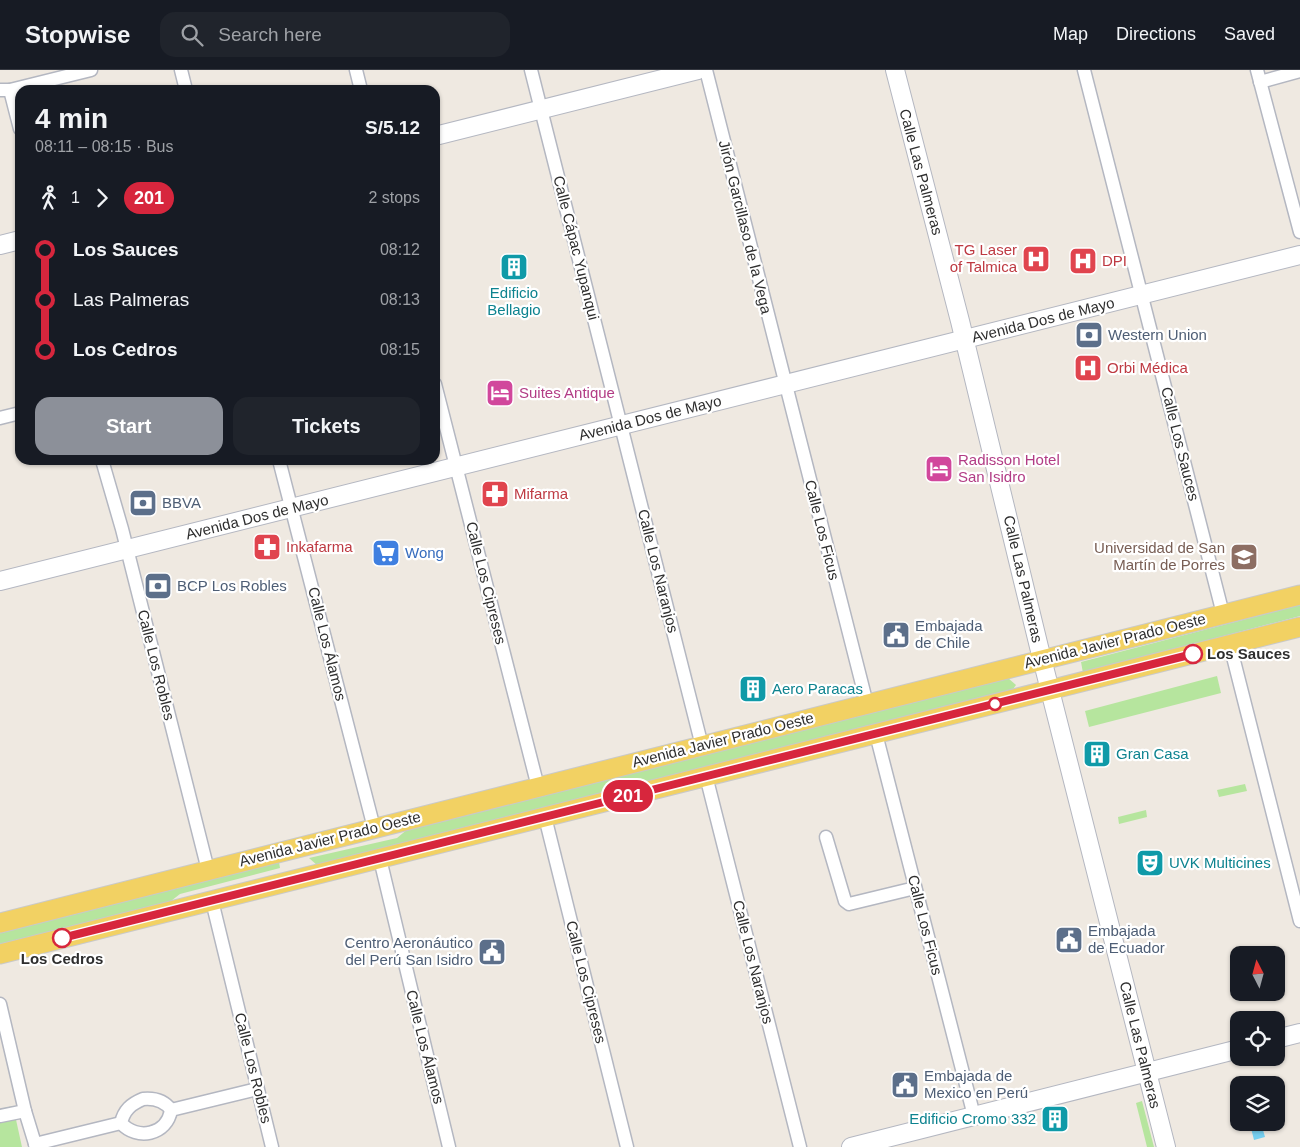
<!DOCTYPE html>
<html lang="en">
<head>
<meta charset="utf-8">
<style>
  :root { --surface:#171b24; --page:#20242c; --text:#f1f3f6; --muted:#9ea1a6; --line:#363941; --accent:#8c9099 }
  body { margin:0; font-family:Arial,sans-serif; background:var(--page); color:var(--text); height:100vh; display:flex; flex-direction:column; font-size:19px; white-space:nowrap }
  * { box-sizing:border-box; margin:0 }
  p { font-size:16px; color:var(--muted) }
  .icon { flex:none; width:28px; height:28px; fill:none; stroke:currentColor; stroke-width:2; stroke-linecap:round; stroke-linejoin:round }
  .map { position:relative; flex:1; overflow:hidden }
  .panel { position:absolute; left:15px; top:15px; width:425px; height:380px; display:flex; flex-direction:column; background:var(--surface); border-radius:15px; box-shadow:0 1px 4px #0004 }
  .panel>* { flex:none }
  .badge { padding:0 10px; border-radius:16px; font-size:18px; line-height:32px }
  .needle { width:32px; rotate:354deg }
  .tools { position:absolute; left:1230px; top:876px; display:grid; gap:10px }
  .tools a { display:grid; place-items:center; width:55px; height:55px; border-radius:10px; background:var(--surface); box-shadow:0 1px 4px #0004; font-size:25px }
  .map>.badge { position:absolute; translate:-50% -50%; box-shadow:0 0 0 2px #fff }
  .legs { display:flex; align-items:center; gap:8px; height:55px; padding:0 20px; font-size:16px }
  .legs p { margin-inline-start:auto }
  .head { display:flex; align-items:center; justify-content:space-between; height:85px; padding:0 20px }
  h1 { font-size:28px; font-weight:800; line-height:38px }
  .action { display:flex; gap:10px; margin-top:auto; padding:10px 20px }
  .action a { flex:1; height:58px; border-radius:15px; background:var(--accent); color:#fff; font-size:20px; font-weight:800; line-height:58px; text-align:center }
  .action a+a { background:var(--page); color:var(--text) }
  ul { padding:0 20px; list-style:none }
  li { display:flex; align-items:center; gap:18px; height:50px; font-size:19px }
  li i { display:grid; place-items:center; width:8px; height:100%; margin:0 6px; background:currentColor }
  li i::after { content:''; width:12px; height:12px; margin:-6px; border:4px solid; border-radius:50%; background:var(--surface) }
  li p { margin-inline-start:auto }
  li:first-child i { background:linear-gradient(#0000 50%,currentColor 0) }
  li:last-child i { background:linear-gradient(currentColor 50%,#0000 0) }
  header { display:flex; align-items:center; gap:30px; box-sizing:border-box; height:70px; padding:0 25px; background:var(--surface); border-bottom:1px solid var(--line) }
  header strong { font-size:24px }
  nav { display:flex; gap:28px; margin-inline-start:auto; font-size:18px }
  .search { width:350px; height:45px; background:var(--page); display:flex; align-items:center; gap:12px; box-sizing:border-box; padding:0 18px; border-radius:15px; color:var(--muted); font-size:19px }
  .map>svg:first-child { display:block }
  .green { fill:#b6e59e }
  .water { fill:#75cff0 }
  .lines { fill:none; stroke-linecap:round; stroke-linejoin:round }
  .street-casing { stroke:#b4b7c1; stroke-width:15 }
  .secondary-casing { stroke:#b4b7c1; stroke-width:20 }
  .primary-casing { stroke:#c9c9c9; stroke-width:21 }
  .street { stroke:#fff; stroke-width:12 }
  .secondary { stroke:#fff; stroke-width:18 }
  .primary { stroke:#f2d163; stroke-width:19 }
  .line-1-casing { stroke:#fff; stroke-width:11 }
  .line-1 { stroke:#d7263d; stroke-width:8 }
  .stop-1-dot { fill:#fff; stroke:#d7263d; stroke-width:2.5 }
  .labels { text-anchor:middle; stroke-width:4.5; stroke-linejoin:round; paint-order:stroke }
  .street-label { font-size:15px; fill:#2e2e2e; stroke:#fff }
  .health-label { font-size:15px; fill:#be3a42; stroke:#fff; text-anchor:start }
  .culture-label { font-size:15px; fill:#0d838f; stroke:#fff; text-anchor:start }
  .service-label { font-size:15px; fill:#4e5e75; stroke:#fff; text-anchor:start }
  .hotel-label { font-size:15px; fill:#b23c85; stroke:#fff; text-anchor:start }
  .education-label { font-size:15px; fill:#785e54; stroke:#fff; text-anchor:end }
  .shop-label { font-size:15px; fill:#366cbe; stroke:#fff; text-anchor:start }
  .stop-label { font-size:15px; font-weight:bold; fill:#2e2e2e; stroke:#fff; text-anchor:start }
</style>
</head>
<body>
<header>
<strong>Stopwise</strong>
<div class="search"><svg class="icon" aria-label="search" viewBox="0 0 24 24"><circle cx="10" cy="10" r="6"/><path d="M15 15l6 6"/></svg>Search here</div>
<nav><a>Map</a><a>Directions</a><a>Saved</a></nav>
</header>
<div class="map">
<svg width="1300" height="1077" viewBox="0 0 1300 1077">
  <rect width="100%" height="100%" fill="#efe9e1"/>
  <g class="green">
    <polygon points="1300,535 1300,546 1083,603 1081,592"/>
    <polygon points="1217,606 1221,623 1089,657 1085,641"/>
    <polygon points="1008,608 1016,615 1011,622 318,796 309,788 397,768 409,758"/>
    <polygon points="1245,714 1247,721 1219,727 1217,720"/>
    <polygon points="1146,740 1147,747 1119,754 1118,747"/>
    <polygon points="279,792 280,798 180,824 171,831 0,874 0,861"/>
    <polygon points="1142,1031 1154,1077 1147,1077 1136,1033"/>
    <polygon points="13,1036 22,1077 0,1077 0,1039"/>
  </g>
  <polygon class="water" points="1255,1053 1261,1053 1265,1067 1254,1070 1250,1054"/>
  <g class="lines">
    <defs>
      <g id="street">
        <polyline points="181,0 186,20"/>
        <polyline points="356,0 361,20"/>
        <polyline points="531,0 702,676"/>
        <polyline points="706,0 867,634"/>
        <polyline points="1084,0 1223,544"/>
        <polyline points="1257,0 1300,162"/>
        <polyline points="1260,12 1300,1"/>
        <polyline points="0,20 10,20 91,0"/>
        <polyline points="10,20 20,59"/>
        <polyline points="435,314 538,717"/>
        <polyline points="0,348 20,343"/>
        <polyline points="102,390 122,459 208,800"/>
        <polyline points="279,390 374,758"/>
        <polyline points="1230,575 1300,851"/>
        <polyline points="876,664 974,1046"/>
        <polyline points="706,706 800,1077"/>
        <polyline points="545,747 627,1077"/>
        <polyline points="826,767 845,831 849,834 915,818"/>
        <polyline points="380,789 449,1077"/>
        <polyline points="212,831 272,1077"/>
        <polyline points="0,934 25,1041 36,1077"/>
        <path d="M143,1029c11,-1 21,1 28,11 -4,25 -34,31 -50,13 3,-13 10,-19 22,-24z"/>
        <polyline points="171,1040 257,1019"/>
        <polyline points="0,1046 25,1041"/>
        <polyline points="35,1074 121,1053"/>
      </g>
      <g id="secondary">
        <polyline points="895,0 960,251 1039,577 1166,1077"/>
        <polyline points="435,66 698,0"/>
        <polyline points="0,175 20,170"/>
        <polyline points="0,511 1300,185"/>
        <polyline points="1276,969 1300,963"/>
        <polyline points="851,1077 1239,979"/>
      </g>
      <g id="primary">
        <polyline points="0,853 1300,525"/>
        <polyline points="0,884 1300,557"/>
      </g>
    </defs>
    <use href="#street" class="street-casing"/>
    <use href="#secondary" class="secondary-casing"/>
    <use href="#primary" class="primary-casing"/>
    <use href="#street" class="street"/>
    <use href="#secondary" class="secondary"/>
    <use href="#primary" class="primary"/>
  </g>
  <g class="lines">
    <defs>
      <polyline id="line-1" points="62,868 1193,584"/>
    </defs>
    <use href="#line-1" class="line-1-casing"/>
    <use href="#line-1" class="line-1"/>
  </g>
  <defs>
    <symbol id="hospital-square" viewBox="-11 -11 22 22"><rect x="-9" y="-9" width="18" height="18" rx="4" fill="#e0444e" stroke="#fff"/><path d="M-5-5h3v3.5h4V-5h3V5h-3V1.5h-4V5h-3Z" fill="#fff"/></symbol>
    <symbol id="building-square" viewBox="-11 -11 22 22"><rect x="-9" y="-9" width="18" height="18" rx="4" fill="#0f9aa8" stroke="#fff"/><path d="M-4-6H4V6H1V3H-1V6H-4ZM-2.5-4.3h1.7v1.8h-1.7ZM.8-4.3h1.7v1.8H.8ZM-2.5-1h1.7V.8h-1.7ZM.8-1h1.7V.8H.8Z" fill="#fff"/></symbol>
    <symbol id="bank-square" viewBox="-11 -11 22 22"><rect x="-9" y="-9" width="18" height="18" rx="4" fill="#5c6f8a" stroke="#fff"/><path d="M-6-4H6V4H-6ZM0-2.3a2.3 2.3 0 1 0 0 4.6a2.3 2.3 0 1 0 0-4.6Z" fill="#fff"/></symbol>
    <symbol id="hotel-square" viewBox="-11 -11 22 22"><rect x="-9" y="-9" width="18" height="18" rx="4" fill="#d1479c" stroke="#fff"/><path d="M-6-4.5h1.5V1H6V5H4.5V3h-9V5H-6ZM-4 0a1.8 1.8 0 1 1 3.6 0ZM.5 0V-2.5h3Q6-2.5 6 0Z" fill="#fff"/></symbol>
    <symbol id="pharmacy-square" viewBox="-11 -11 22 22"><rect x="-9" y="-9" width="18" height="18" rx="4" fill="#e0444e" stroke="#fff"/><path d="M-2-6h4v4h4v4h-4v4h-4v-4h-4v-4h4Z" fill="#fff"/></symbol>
    <symbol id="supermarket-square" viewBox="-11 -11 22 22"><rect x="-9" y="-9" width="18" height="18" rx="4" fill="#3f7fe0" stroke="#fff"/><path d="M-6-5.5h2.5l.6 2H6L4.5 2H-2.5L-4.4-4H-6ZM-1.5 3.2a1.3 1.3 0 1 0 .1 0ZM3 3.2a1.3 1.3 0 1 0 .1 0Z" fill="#fff"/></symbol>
    <symbol id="university-square" viewBox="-11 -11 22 22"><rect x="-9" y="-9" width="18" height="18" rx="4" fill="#8d6e63" stroke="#fff"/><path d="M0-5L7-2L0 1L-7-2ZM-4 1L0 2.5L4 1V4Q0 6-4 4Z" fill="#fff"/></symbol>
    <symbol id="civic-square" viewBox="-11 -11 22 22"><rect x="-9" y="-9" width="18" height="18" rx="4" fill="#5c6f8a" stroke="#fff"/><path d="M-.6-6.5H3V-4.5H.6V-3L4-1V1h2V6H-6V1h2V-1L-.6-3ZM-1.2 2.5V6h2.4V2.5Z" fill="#fff"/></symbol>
    <symbol id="theatre-square" viewBox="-11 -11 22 22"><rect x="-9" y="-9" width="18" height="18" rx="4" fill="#0f9aa8" stroke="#fff"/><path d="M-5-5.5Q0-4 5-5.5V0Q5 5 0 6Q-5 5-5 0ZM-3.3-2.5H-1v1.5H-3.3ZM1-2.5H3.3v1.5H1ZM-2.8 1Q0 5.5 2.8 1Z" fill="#fff"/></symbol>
  </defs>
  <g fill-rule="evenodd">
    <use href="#hospital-square" x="1020" y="173" width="32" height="32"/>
    <use href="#hospital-square" x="1067" y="175" width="32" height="32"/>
    <use href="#building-square" x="498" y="181" width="32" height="32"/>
    <use href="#bank-square" x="1073" y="249" width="32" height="32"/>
    <use href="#hospital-square" x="1072" y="282" width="32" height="32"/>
    <use href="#hotel-square" x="484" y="307" width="32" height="32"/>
    <use href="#hotel-square" x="923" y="383" width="32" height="32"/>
    <use href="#pharmacy-square" x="479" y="408" width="32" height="32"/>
    <use href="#bank-square" x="127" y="417" width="32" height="32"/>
    <use href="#pharmacy-square" x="251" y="461" width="32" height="32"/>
    <use href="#supermarket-square" x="370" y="467" width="32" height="32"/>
    <use href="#university-square" x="1228" y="471" width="32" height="32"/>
    <use href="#bank-square" x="142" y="500" width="32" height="32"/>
    <use href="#civic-square" x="880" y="549" width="32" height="32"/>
    <use href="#building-square" x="737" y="603" width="32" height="32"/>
    <use href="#building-square" x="1081" y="668" width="32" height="32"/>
    <use href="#theatre-square" x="1134" y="777" width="32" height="32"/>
    <use href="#civic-square" x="1053" y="854" width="32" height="32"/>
    <use href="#civic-square" x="476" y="866" width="32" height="32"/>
    <use href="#civic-square" x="889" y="999" width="32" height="32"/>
    <use href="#building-square" x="1039" y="1033" width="32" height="32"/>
  </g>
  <g class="stop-1-dot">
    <circle cx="1193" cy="584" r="9"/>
    <circle cx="995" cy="634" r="6"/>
    <circle cx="62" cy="868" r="9"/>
  </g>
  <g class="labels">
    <g class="street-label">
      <text transform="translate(921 102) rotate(75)" y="5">Calle Las Palmeras</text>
      <text transform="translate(745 157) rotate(76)" y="5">Jirón Garcillaso de la Vega</text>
      <text transform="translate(576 178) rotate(76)" y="5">Calle Cápac Yupanqui</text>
      <text transform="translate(1043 250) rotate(-14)" y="5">Avenida Dos de Mayo</text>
      <text transform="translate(650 348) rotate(-14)" y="5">Avenida Dos de Mayo</text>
      <text transform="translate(1180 374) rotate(76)" y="5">Calle Los Sauces</text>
      <text transform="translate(257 447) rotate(-14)" y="5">Avenida Dos de Mayo</text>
      <text transform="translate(822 460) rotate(76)" y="5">Calle Los Ficus</text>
      <text transform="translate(658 501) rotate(76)" y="5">Calle Los Naranjos</text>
      <text transform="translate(1023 509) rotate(77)" y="5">Calle Las Palmeras</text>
      <text transform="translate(486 513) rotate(76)" y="5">Calle Los Cipreses</text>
      <text transform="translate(1115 571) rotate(-14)" y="5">Avenida Javier Prado Oeste</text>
      <text transform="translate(327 574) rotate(76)" y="5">Calle Los Álamos</text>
      <text transform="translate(156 595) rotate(76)" y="5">Calle Los Robles</text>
      <text transform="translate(723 670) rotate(-14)" y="5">Avenida Javier Prado Oeste</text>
      <text transform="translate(330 769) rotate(-14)" y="5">Avenida Javier Prado Oeste</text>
      <text transform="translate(925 855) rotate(76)" y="5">Calle Los Ficus</text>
      <text transform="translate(753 892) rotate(76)" y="5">Calle Los Naranjos</text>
      <text transform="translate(586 912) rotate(76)" y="5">Calle Los Cipreses</text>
      <text transform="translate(1140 975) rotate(76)" y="5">Calle Las Palmeras</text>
      <text transform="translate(425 977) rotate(76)" y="5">Calle Los Álamos</text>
      <text transform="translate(253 998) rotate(76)" y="5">Calle Los Robles</text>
    </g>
    <g class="health-label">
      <text x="1017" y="185" text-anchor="end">TG Laser<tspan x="1017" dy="17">of Talmica</tspan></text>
      <text x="1102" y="196">DPI</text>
      <text x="1107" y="303">Orbi Médica</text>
      <text x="514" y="429">Mifarma</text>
      <text x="286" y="482">Inkafarma</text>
    </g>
    <g class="culture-label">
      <text x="514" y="228" text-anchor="middle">Edificio<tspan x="514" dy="17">Bellagio</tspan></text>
      <text x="772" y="624">Aero Paracas</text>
      <text x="1116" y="689">Gran Casa</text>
      <text x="1169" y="798">UVK Multicines</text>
      <text x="1036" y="1054" text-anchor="end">Edificio Cromo 332</text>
    </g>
    <g class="service-label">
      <text x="1108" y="270">Western Union</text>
      <text x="162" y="438">BBVA</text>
      <text x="177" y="521">BCP Los Robles</text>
      <text x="915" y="561">Embajada<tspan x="915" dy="17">de Chile</tspan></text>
      <text x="1088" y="866">Embajada<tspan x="1088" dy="17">de Ecuador</tspan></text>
      <text x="473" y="878" text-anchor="end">Centro Aeronáutico<tspan x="473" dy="17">del Perú San Isidro</tspan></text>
      <text x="924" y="1011">Embajada de<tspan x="924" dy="17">Mexico en Perú</tspan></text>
    </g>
    <g class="hotel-label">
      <text x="519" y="328">Suites Antique</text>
      <text x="958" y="395">Radisson Hotel<tspan x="958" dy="17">San Isidro</tspan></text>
    </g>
    <g class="education-label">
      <text x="1225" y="483">Universidad de San<tspan x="1225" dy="17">Martín de Porres</tspan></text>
    </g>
    <g class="shop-label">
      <text x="405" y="488">Wong</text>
    </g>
    <g class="stop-label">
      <text x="1207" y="589">Los Sauces</text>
      <text x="62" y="894" text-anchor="middle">Los Cedros</text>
    </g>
  </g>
</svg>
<div class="tools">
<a><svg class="needle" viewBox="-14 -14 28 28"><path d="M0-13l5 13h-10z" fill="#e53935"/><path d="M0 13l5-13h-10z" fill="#9ea1a6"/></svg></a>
<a><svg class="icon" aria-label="locate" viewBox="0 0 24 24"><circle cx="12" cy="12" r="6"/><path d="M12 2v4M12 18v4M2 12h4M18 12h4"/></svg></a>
<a><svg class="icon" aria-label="layers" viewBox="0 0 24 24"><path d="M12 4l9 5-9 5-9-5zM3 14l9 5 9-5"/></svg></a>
</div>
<b class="badge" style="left:628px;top:726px;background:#d7263d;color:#fff">201</b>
<section class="panel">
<div class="head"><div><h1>4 min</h1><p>08:11 – 08:15 · Bus</p></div><b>S/5.12</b></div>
<div class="legs"><svg class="icon" aria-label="walk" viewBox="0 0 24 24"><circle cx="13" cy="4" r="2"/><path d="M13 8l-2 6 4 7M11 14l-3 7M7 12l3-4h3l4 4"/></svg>1<svg class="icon" aria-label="forward" viewBox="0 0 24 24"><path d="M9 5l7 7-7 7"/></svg><b class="badge" style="background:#d7263d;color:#fff">201</b><p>2 stops</p></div>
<ul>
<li><i style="color:#d7263d"></i><b>Los Sauces</b><p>08:12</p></li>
<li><i style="color:#d7263d"></i><span>Las Palmeras</span><p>08:13</p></li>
<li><i style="color:#d7263d"></i><b>Los Cedros</b><p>08:15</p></li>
</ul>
<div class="action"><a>Start</a><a>Tickets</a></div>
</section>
</div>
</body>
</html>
